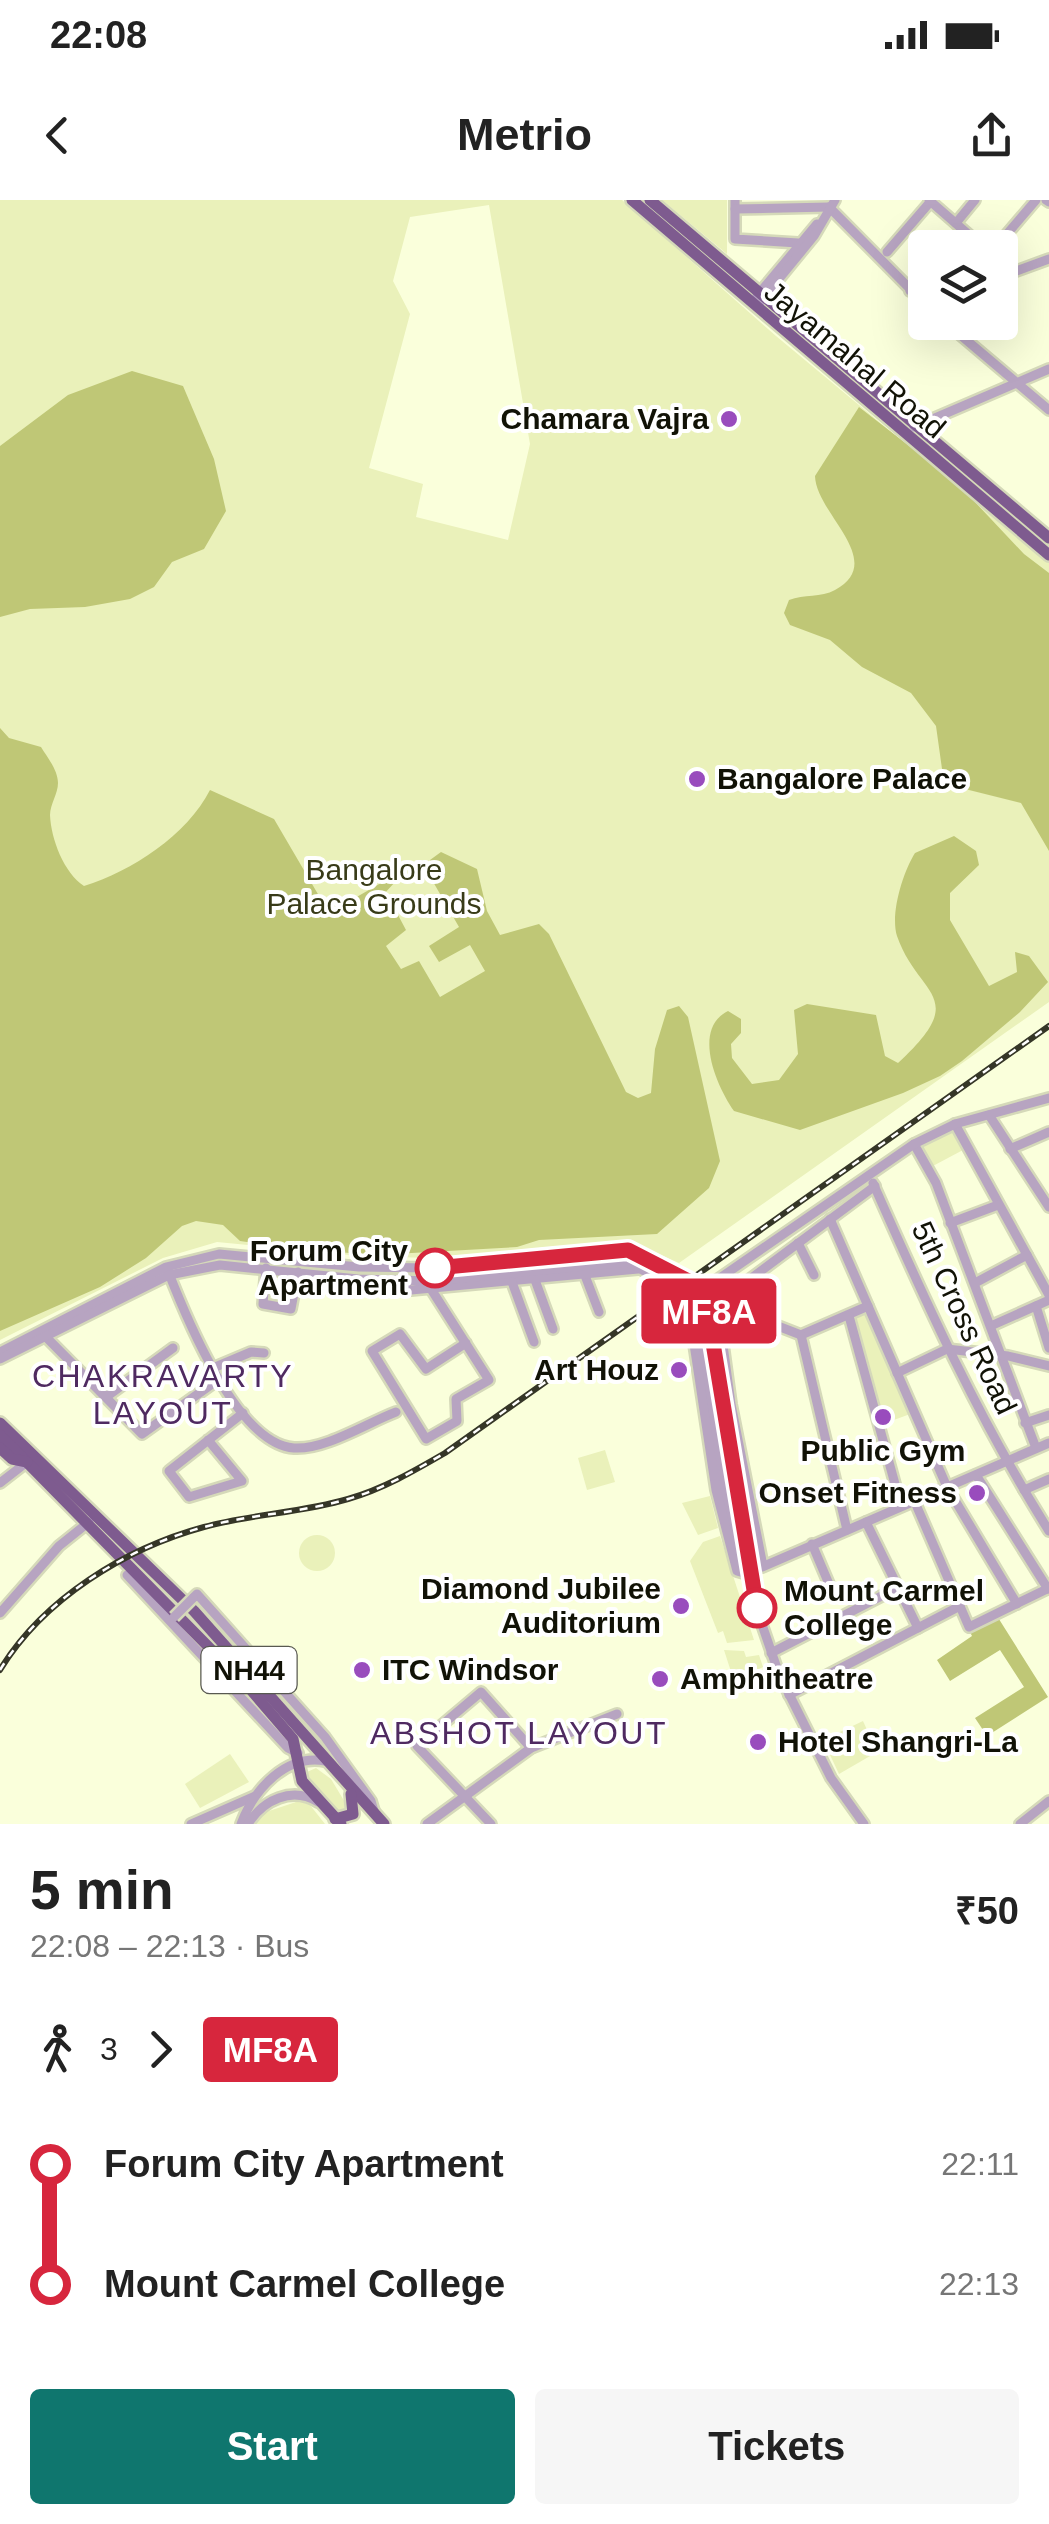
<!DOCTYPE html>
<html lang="en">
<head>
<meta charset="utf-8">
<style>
  :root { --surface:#fff; --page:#f6f6f6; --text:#222; --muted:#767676; --accent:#0f766e }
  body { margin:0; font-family:Arial,sans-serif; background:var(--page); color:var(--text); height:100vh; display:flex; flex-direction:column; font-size:38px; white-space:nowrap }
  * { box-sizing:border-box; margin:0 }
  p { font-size:32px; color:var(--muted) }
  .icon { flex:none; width:55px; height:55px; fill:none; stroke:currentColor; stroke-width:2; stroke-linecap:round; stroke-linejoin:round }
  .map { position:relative; height:1624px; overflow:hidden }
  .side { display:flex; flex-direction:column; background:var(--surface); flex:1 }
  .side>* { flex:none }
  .badge { padding:0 20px; border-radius:8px; font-size:35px; line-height:65px }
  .fabs { position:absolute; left:908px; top:30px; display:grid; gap:20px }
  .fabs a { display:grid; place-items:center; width:110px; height:110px; border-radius:10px; background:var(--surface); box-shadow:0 10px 40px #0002; font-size:50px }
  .map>.badge { position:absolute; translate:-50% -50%; box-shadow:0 0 0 5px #fff }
  .legs { display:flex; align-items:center; gap:15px; height:110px; padding:0 30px; font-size:32px }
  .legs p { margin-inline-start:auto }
  .summary { display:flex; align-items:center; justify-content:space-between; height:170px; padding:0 30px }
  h1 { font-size:55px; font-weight:600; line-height:75px }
  .primary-button { display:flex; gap:20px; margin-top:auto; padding:20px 30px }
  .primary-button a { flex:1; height:115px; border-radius:10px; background:var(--accent); color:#fff; font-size:40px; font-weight:600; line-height:115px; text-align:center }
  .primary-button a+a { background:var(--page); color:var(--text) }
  ul { padding:0 30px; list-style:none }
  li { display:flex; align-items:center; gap:35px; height:120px; font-size:38px }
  li i { display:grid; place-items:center; width:15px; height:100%; margin:0 12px; background:currentColor }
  li i::after { content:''; width:25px; height:25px; margin:-12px; border:8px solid; border-radius:50%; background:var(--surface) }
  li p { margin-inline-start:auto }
  li:first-child i { background:linear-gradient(#0000 50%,currentColor 0) }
  li:last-child i { background:linear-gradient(currentColor 50%,#0000 0) }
  .status { display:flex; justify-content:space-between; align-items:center; height:70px; padding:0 50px; background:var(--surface); direction:ltr }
  .status svg { height:28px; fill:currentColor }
  header { display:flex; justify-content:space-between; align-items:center; height:130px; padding:0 30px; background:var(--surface); font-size:45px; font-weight:600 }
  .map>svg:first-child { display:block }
  .green { fill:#eaf1ba; fill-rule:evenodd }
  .forest { fill:#bfc776 }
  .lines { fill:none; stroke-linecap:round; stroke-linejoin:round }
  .minor-casing { stroke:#d5d9b9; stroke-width:14 }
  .major-casing { stroke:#d5d9b9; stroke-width:16 }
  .minor { stroke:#b7a4c1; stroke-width:9 }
  .major { stroke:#7e5b8f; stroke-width:11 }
  .rail-casing { stroke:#353627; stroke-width:6 }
  .rail { stroke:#fff; stroke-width:2.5; stroke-dasharray:8; stroke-linecap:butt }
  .minor-bridge-casing { stroke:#d5d9b9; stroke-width:14; stroke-linecap:butt }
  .minor-bridge { stroke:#b7a4c1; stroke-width:9 }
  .line-1-casing { stroke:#fff; stroke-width:22 }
  .line-1 { stroke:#d7263d; stroke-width:15 }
  .poi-dot { fill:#994cbd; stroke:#fff; stroke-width:4 }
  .stop-1-dot { fill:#fff; stroke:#d7263d; stroke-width:5 }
  .labels { text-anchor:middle; stroke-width:8; stroke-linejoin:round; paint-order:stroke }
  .shield { fill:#fff; stroke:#585951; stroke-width:2.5 }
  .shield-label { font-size:28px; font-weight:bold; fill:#111206 }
  .street-label { font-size:30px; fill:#111206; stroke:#fff }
  .poi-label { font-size:30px; font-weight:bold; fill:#111206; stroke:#fff; text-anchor:end }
  .park-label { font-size:30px; fill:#383b18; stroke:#fff }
  .stop-label { font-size:30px; font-weight:bold; fill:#111206; stroke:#fff; text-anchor:end }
  .neighbourhood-label { font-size:32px; letter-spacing:2.5px; fill:#4f2a61; stroke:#fff }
</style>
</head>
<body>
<div class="status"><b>22:08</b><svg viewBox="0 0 49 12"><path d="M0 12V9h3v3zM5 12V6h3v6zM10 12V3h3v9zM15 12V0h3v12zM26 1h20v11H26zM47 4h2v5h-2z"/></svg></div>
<header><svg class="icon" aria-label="back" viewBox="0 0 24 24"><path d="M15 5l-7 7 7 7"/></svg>Metrio<svg class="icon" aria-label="share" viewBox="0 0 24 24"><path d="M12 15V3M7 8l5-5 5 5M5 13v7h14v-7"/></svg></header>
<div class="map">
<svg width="1049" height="1624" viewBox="0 0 1049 1624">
  <rect width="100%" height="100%" fill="#faffdb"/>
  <g class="green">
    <path d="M0,0h622l154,136 273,227v439l-370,261 -52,-23 -197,18 -70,-2 -143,-14 -54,16 -163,82zM489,5l41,239 -22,96 -92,-23 7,-33 -54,-16 41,-154 -17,-33 17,-64z"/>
    <polygon points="662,0 727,0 727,54"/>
    <polygon points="953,929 963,950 931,967 920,946"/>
    <polygon points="867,1108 913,1213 880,1225 850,1117"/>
    <polygon points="605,1250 615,1282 587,1290 578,1258"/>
    <polygon points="710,1296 718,1328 698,1335 682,1303"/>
    <circle cx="317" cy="1353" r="18"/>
    <polygon points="720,1336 754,1440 727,1443 723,1431 718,1433 690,1361 703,1342"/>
    <polygon points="724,1450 744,1451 746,1457 759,1455 763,1467 734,1481"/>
    <polygon points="863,1521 877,1552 839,1574 823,1540"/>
    <polygon points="230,1554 249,1582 200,1608 185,1584"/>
    <polygon points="316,1568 331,1579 349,1609 340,1614 312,1586 307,1572"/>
    <polygon points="299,1601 310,1605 325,1624 255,1624 263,1613"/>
  </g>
  <g class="forest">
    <polygon points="132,171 183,186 214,259 226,311 204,349 172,362 154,387 130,399 85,407 30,409 0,417 0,246 68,195"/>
    <path d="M859,207l98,76 67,71 25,19v278l-28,-48 -68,-17 -10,-10 -7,-50 -25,-33 -49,-26 -32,-27 -40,-15 -6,-12 5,-13c15,-6 32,-2 46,-10 53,-29 -19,-76 -20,-114z"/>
    <path d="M0,528l9,10 32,9c6,10 17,23 17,36 0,11 -8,21 -8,32 1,24 14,58 34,71 48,-15 103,-51 126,-96l64,29 55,94 64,-37 3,5 -25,27 8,10 19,-3 8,15 -20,16 15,23 18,-8 21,36 45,-26 -15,-26 -31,17 -10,-16 30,-19 -31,-54 2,-13 11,-8 36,17 10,42 13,24 39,-11 10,10 77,158 12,6 13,-5 4,-44 12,-39 12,-4 9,11 32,144 -11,27 -52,46 -118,6 -22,7 -141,8 -78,-6 -58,-8 -17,-16 -27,-4 -14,5 -36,32 -46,29 -100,44z"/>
    <path d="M954,636l22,15 3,14 -29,28v27l39,66 28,-14 -2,-20 14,4 19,26 -28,30 -58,49 -22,15 -37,17 -103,37 -66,-19c-18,-26 -42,-82 -6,-100l13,8v14l-10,11 1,14 20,26 27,-4 19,-26 -4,-44 13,-6 69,11 9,41 13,7c74,-68 20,-66 -1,-127 -7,-22 6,-64 18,-83z"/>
    <polygon points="997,1416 1048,1497 987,1536 975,1518 1024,1487 1000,1450 950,1481 937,1460 972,1436 969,1430"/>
  </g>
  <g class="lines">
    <defs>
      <g id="minor">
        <polyline points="735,0 735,39 798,43"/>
        <polyline points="929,0 984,48"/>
        <polyline points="1046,0 1049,2"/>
        <polyline points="829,7 925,104"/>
        <polyline points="735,9 829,7"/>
        <polyline points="956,23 975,0"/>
        <polyline points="947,48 953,41"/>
        <polyline points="995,48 1036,0"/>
        <polyline points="887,52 931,1"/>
        <polyline points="1000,77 1049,59"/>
        <polyline points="910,91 925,74"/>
        <polyline points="757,96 817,24"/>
        <polyline points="760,102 814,36 835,0"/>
        <polyline points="945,122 1049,210"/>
        <polyline points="914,227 1049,169"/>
        <polyline points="989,915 1049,1007"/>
        <polyline points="955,924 1049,1095"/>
        <polyline points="914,944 936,983 1036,1248"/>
        <polyline points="1010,949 1049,932"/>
        <path d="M873,983c53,120 106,237 176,348"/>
        <polyline points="830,1019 947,1287 1017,1404"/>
        <polyline points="950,1023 998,1005"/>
        <polyline points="798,1043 814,1075"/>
        <polyline points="266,1068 263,1104 291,1109 298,1072"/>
        <path d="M168,1071c18,46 69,173 126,177 31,2 73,-25 102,-36"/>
        <polyline points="584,1073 599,1112"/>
        <polyline points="535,1080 553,1129"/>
        <polyline points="387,1082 411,1090 638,1069"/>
        <polyline points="512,1082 534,1142"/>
        <polyline points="975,1083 1027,1055"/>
        <polyline points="431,1089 489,1180 456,1199 457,1221 426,1239 372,1151 400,1134 426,1169 466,1143"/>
        <polyline points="701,1091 914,944 955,924 1049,898"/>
        <polyline points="694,1097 721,1278 743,1369 750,1375"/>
        <polyline points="724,1105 801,1135 868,1106"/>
        <polyline points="1036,1106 1049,1148"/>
        <polyline points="849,1116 901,1306"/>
        <polyline points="691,1124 716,1290 737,1371 747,1374"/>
        <polyline points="993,1125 1049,1100"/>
        <polyline points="801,1135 847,1330"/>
        <polyline points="46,1137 142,1234 219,1179"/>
        <polyline points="0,1152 166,1067 219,1054 359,1067 431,1068 628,1051 644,1055 707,1095 718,1189 759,1416 779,1474 831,1578 864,1624"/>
        <polyline points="0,1159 169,1075 220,1065 358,1079 432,1081 627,1062 694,1097"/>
        <polyline points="213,1168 251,1152 264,1153"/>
        <polyline points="897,1173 947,1149 1008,1156 1049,1166"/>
        <polyline points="106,1197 173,1148"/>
        <polyline points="1025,1223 1049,1215"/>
        <polyline points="208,1240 242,1281 189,1297 169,1271 243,1213"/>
        <polyline points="976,1275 1048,1389"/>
        <polyline points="0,1283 27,1262"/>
        <polyline points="1024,1290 1049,1279"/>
        <polyline points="914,1300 969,1427 1049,1388"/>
        <polyline points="866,1322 918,1428"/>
        <polyline points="812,1344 829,1384"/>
        <polyline points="763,1366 731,1204 720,1123 730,1094 875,986"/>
        <polyline points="762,1367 1049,1243"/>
        <polyline points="127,1375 288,1548 298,1553"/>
        <polyline points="193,1398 197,1394 325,1537 371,1601 374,1611"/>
        <polyline points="0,1413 59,1346 89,1322"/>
        <polyline points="771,1453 897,1388"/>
        <polyline points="789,1495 960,1406"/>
        <polyline points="191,1624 255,1596"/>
        <path d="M241,1624c13,-35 45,-70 84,-63"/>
        <path d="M248,1624c15,-24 44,-38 70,-22"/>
        <polyline points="427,1624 531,1548 617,1514"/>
        <polyline points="491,1624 417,1546 481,1492 531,1548"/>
        <polyline points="1020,1624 1049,1601"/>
      </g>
      <g id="major">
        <polyline points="632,0 1049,355"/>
        <polyline points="650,0 1049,338"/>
        <polyline points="0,1223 194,1411 384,1624"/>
        <polyline points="0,1235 251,1490 293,1539 302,1581 341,1624"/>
        <polyline points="0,1248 12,1259 27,1262"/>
        <polyline points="335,1619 353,1614 351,1594"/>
      </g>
    </defs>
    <use href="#minor" class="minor-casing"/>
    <use href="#major" class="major-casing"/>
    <use href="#minor" class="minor"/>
    <use href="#major" class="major"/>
    <defs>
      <path id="rail" d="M0,1470c43,-71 126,-122 204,-143 47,-13 97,-14 144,-28 35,-10 66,-28 97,-46l604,-427"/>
    </defs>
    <use href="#rail" class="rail-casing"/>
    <use href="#rail" class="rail"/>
    <defs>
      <polyline id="minor-bridge" points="174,1417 193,1398"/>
    </defs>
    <use href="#minor-bridge" class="minor-bridge-casing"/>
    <use href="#minor-bridge" class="minor-bridge"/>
  </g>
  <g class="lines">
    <defs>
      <polyline id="line-1" points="435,1068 628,1050 704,1089 757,1408"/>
    </defs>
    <use href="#line-1" class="line-1-casing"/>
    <use href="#line-1" class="line-1"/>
  </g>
  <g class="poi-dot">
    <circle cx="729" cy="219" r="10"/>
    <circle cx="697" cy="579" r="10"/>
    <circle cx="679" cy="1170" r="10"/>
    <circle cx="883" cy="1217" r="10"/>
    <circle cx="977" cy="1293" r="10"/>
    <circle cx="681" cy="1406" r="10"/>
    <circle cx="362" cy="1470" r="10"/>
    <circle cx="660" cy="1479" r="10"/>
    <circle cx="758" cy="1542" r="10"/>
  </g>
  <g class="stop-1-dot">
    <circle cx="435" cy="1068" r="18"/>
    <circle cx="757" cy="1408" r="18"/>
  </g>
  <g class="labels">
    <rect class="shield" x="201.5" y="1447" width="95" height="46" rx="8"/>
    <g class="shield-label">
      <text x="249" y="1480">NH44</text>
    </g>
    <g class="street-label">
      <text transform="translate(855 160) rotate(40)" y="10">Jayamahal Road</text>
      <text transform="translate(964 1118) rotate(65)" y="10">5th Cross Road</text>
    </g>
    <g class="poi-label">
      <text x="709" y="229">Chamara Vajra</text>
      <text x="717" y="589" text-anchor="start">Bangalore Palace</text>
      <text x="659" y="1180">Art Houz</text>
      <text x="883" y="1261" text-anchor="middle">Public Gym</text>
      <text x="957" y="1303">Onset Fitness</text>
      <text x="661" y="1399">Diamond Jubilee<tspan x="661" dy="34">Auditorium</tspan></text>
      <text x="382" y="1480" text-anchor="start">ITC Windsor</text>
      <text x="680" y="1489" text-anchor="start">Amphitheatre</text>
      <text x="778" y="1552" text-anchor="start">Hotel Shangri-La</text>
    </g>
    <g class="park-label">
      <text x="374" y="680">Bangalore<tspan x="374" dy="34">Palace Grounds</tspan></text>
    </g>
    <g class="stop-label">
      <text x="408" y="1061">Forum City<tspan x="408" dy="34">Apartment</tspan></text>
      <text x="784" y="1401" text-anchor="start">Mount Carmel<tspan x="784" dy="34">College</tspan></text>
    </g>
    <g class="neighbourhood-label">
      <text x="163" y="1187">CHAKRAVARTY<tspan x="163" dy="37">LAYOUT</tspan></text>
      <text x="519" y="1544">ABSHOT LAYOUT</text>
    </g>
  </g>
</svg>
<div class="fabs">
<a><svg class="icon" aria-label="layers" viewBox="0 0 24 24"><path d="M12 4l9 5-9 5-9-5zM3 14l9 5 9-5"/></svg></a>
</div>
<b class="badge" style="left:709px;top:1111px;background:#d7263d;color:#fff">MF8A</b>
</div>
<section class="side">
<div class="summary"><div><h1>5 min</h1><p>22:08 – 22:13 · Bus</p></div><b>₹50</b></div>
<div class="legs"><svg class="icon" aria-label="walk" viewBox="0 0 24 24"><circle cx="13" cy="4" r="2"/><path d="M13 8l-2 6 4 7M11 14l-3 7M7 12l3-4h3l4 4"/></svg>3<svg class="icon" aria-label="forward" viewBox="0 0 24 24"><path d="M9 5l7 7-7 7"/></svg><b class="badge" style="background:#d7263d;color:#fff">MF8A</b></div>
<ul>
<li><i style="color:#d7263d"></i><b>Forum City Apartment</b><p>22:11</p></li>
<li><i style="color:#d7263d"></i><b>Mount Carmel College</b><p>22:13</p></li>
</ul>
<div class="primary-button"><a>Start</a><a>Tickets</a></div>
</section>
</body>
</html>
